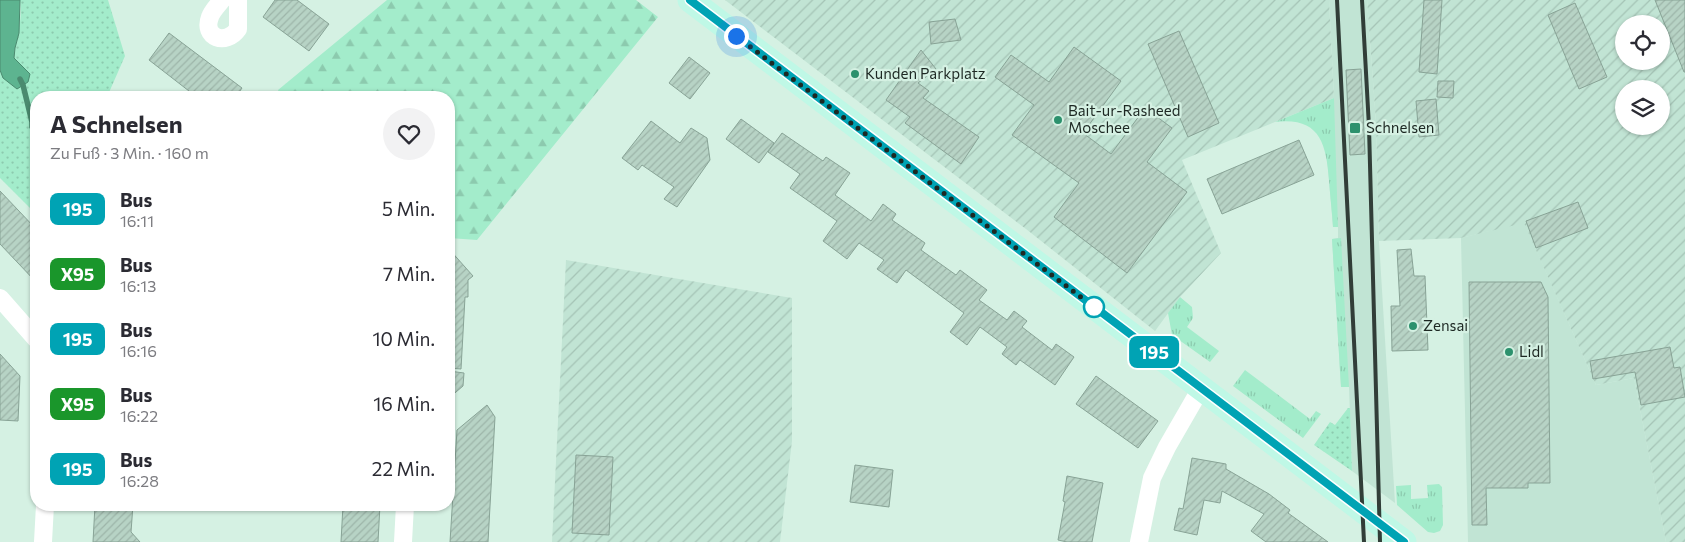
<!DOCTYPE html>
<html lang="de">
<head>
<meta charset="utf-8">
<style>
  :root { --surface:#fff; --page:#f2f2f3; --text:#2b2b33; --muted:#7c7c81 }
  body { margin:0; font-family:Commissioner,sans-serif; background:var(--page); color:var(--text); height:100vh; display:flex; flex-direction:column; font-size:19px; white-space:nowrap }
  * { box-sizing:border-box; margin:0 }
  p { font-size:16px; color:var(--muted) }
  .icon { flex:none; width:28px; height:28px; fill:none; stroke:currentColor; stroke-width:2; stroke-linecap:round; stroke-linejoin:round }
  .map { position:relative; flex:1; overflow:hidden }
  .side { position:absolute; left:30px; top:91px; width:425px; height:420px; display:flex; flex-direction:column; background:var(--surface); border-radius:20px; box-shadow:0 1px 4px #0004 }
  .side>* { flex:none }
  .badge { padding:0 10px; border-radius:8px; font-size:18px; line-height:32px }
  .fabs { position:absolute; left:1615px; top:15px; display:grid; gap:10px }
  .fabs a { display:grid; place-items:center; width:55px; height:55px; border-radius:50%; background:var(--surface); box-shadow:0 1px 4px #0004; font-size:25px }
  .you { position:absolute; width:25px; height:25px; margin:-12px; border:4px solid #fff; border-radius:50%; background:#1a73e8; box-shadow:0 0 0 8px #1a73e833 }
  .map>.badge { position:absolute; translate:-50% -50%; box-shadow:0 0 0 2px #fff }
  .round { display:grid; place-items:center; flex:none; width:52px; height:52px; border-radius:26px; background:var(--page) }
  .summary { display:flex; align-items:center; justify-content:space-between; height:85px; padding:0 20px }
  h1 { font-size:24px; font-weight:700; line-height:38px }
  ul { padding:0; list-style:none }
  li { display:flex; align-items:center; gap:15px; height:65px; padding:0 20px }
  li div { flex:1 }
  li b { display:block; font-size:19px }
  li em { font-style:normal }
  li .badge { min-width:55px; font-weight:700; text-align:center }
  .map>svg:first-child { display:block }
  .built { fill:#c1e4d4 }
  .industrial { fill:url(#industrial-furrows); fill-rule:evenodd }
  .grass { fill:url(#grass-tufts) }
  .forest { fill:url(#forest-firs) }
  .park { fill:url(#park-dots) }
  .water { fill:#5db490; stroke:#4a8a6f }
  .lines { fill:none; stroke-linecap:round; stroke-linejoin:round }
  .stream { stroke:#4a8a6f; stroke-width:5.5 }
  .building { fill:url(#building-hatch); stroke:#88a396 }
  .minor { stroke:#fff; stroke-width:18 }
  .secondary { stroke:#bff8e6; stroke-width:25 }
  .rail { stroke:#313e38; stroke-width:4 }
  .line-casing { stroke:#fff; stroke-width:11 }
  .line { stroke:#00a3b4; stroke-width:8 }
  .walk { stroke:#1d2823; stroke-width:5; stroke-dasharray:0 9 }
  .poi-dot { fill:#2c916d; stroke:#d5f1e3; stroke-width:2 }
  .stop-dot { fill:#fff; stroke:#00a3b4; stroke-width:2.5 }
  .labels { text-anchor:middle; stroke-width:4.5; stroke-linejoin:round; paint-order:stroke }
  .poi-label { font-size:15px; fill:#1d2823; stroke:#d5f1e3; text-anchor:start }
</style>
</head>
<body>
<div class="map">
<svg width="1685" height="542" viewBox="0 0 1685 542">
  <defs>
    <pattern id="industrial-furrows" width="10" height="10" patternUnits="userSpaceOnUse" patternTransform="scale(1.25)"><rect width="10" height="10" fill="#c1e4d4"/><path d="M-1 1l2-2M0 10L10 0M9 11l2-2" fill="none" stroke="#a5c4b6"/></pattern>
    <pattern id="grass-tufts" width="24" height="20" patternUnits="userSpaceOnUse" patternTransform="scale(1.25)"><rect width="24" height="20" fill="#a3eccb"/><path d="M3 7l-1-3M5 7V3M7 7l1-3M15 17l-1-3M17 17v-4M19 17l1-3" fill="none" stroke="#8ccaae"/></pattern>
    <pattern id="forest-firs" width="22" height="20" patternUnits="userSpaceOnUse" patternTransform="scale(1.25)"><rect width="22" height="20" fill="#a3eccb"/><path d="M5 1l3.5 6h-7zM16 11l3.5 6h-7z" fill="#8ccaae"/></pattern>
    <pattern id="park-dots" width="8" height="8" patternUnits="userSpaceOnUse" patternTransform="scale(1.25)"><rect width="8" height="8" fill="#a3eccb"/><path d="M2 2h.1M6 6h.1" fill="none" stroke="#8ccaae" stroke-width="1.8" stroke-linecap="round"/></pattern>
    <pattern id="building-hatch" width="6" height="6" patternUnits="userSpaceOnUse" patternTransform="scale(1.25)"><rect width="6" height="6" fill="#b7d3c5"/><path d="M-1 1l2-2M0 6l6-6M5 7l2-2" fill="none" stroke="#9db5a9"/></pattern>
  </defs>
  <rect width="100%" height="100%" fill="#d5f1e3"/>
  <g class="built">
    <polygon points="1329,0 1367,0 1376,122 1379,241 1395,503 1352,471 1349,387 1341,387 1332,239 1338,238 1338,227 1333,227 1327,157 1334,98"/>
    <polygon points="1524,222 1596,385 1634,378 1666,542 1468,542 1461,238"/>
  </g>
  <g class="industrial">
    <polygon points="725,0 1329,0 1334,98 1182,160 1221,253 1180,297 1155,331 1026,229"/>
    <path d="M1367,0h318v542h-19l-32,-164 -38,7 -72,-162 -63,15 -82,3 -3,-119zM1624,24h37v37h-37zM1624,89h37v37h-37z"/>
    <polygon points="566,260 792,298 792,441 780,542 552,542"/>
  </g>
  <g class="grass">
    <path d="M1334,98l4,129h-5c-1,-16 -3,-32 -4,-47 -3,-38 -10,-63 -54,-58z"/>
    <polygon points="1341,238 1349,387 1341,387 1332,239"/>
    <polygon points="1180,297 1192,307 1193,318 1187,327 1219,351 1210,362 1172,335 1168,313"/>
    <polygon points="1245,370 1310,419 1316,411 1321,414 1303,438 1233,386"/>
    <polygon points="1439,484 1442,487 1443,525 1440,531 1434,533 1428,532 1397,505 1396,486 1411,485 1411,499 1428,498 1427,485"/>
  </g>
  <polygon class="forest" points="387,0 636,0 658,17 477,240 449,238 449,98 281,98 278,90"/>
  <g class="park">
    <path d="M20,0h88l17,56 -18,41 -71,1v116l-36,-36v-108l4,8 19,-11 -9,-9c2,-21 9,-35 6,-58z"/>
    <polygon points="1348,408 1350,408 1352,471 1314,445 1330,422 1335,425"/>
  </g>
  <polygon class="water" points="0,0 20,0 19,33 15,48 14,58 30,74 28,82 17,89 3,78 0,70"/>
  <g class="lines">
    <polyline class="stream" points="20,79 23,85 32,122 32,127 36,134"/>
  </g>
  <g class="building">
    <polygon points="275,0 297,0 329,24 309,51 263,17"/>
    <polygon points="1424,0 1442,0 1437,74 1419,72"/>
    <polygon points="1655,0 1685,0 1685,72 1684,72"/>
    <polygon points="1575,3 1607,77 1579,89 1548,15"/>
    <polygon points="955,19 961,40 931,44 929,22"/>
    <polygon points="1179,31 1219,123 1188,137 1148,44"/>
    <polygon points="169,33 242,88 235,98 198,98 149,60"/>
    <polygon points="1074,47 1121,81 1083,133 1111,154 1145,108 1172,128 1147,162 1187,192 1127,273 1054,217 1079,183 1012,135 1034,105 995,77 1011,55 1049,82"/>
    <polygon points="921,50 936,69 918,83 929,91 923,98 979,137 961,164 905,123 910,117 886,100"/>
    <polygon points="689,57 710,73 690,99 669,83"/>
    <polygon points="1361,69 1365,154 1350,155 1346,70"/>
    <polygon points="1438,81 1454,81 1453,98 1437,97"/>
    <polygon points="1436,99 1439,135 1419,137 1416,101"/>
    <polygon points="741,119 774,143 759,163 726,139"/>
    <polygon points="651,121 680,143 691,128 707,138 710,160 677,207 664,199 674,187 642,165 638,170 622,158"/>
    <polygon points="782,133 823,161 826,157 850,173 835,195 871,221 883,204 896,214 892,220 925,243 921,250 956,275 960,270 987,290 979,300 1007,320 1014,311 1027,321 1022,327 1052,350 1056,344 1074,357 1055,385 1020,360 1016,365 1002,354 1007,347 980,327 967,345 950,332 964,313 906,270 897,283 877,269 884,260 859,243 847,259 823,241 837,221 790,188 800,174 768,152"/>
    <polygon points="1299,140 1314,175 1222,214 1207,179"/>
    <polygon points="0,191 36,229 36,282 0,244"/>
    <polygon points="1578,202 1588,228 1536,248 1526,221"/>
    <polygon points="449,249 473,276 468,280 468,297 465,297 461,369 449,368"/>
    <polygon points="1411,249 1414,276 1425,276 1428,350 1392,351 1391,306 1400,306 1397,250"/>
    <polygon points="1469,282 1541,282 1548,297 1550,483 1528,483 1528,488 1486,488 1487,525 1472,525"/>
    <polygon points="1670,347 1674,368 1680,367 1685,397 1641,405 1635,372 1593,379 1590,361"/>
    <polygon points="0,354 20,376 18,421 0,420"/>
    <polygon points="449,371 464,373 463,386 449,398"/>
    <polygon points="1096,376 1158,421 1138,448 1076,404"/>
    <polygon points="487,405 495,417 488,542 450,542 457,430"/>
    <polygon points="576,455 613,457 609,535 572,533"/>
    <polygon points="1192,458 1226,464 1226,469 1269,494 1290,510 1288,513 1328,542 1266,542 1251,531 1264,514 1222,491 1220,503 1204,500 1197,535 1174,530 1179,508 1183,509"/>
    <polygon points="855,465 893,470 889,507 850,502"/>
    <polygon points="1067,476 1103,483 1092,542 1067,542 1058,540 1065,502 1063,501"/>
    <polygon points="95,505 133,505 131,532 140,542 93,542"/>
    <polygon points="343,505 380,505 378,542 341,542"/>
  </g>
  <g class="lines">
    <g class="minor">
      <path d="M222,0c-4,5 -10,11 -12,17 -8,21 16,29 28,12v-29"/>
      <polyline points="0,298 36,339"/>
      <polyline points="43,542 45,505"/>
      <polyline points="403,542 405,505"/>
      <polyline points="1139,542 1152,478 1167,447 1201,388"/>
    </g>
    <polyline class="secondary" points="690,0 1404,542"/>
    <g class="rail">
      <polyline points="1337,0 1364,542"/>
      <polyline points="1362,0 1369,127 1380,542"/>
    </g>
  </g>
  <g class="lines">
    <defs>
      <polyline id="line" points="690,0 1404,542"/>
    </defs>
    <use href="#line" class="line-casing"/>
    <use href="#line" class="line"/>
    <polyline class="walk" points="736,36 1094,307"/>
  </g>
  <g class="poi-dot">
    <circle cx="855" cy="74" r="5"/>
    <circle cx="1058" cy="120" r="5"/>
    <rect x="1349" y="122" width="12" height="12" rx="2.5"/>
    <circle cx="1413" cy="326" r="5"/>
    <circle cx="1509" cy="352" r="5"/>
  </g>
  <circle class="stop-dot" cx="1094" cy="307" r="10"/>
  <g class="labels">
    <g class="poi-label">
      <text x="865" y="79">Kunden Parkplatz</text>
      <text x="1068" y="116">Bait-ur-Rasheed<tspan x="1068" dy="17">Moschee</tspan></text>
      <text x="1366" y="133">Schnelsen</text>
      <text x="1423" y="331">Zensai</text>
      <text x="1519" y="357">Lidl</text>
    </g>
  </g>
</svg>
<div class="fabs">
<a><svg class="icon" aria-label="locate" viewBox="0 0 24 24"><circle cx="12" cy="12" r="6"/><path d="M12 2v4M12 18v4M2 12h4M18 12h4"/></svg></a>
<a><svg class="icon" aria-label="layers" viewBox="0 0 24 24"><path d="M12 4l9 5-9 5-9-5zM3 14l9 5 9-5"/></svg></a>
</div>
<div class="you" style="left:736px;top:36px"></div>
<b class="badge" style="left:1154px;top:352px;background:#00a3b4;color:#fff">195</b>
<section class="side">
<div class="summary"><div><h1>A Schnelsen</h1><p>Zu Fuß · 3 Min. · 160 m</p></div><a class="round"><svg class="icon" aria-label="heart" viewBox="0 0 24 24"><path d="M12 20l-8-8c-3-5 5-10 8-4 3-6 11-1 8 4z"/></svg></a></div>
<ul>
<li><span class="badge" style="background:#00a3b4;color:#fff">195</span><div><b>Bus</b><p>16:11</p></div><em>5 Min.</em></li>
<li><span class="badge" style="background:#1a962b;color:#fff">X95</span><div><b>Bus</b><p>16:13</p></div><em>7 Min.</em></li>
<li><span class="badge" style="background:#00a3b4;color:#fff">195</span><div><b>Bus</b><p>16:16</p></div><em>10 Min.</em></li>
<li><span class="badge" style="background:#1a962b;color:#fff">X95</span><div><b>Bus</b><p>16:22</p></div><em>16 Min.</em></li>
<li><span class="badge" style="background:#00a3b4;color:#fff">195</span><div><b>Bus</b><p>16:28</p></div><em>22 Min.</em></li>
</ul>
</section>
</div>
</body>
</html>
